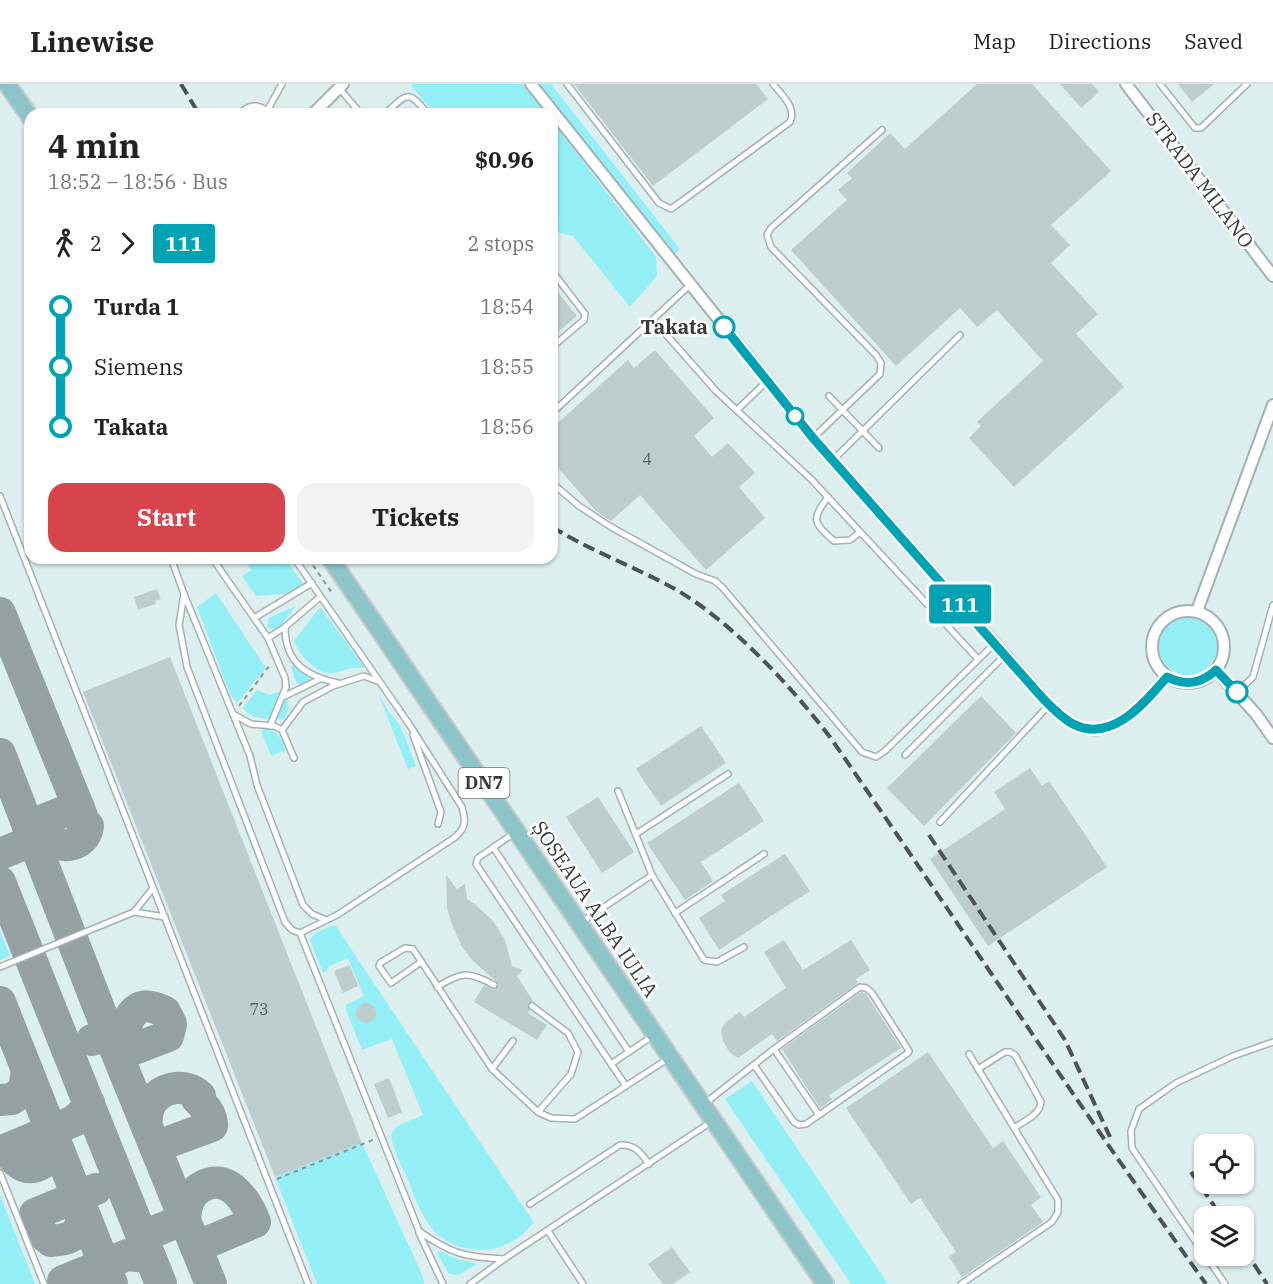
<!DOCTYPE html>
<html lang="en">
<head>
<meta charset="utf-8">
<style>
  :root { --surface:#fff; --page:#f2f2f2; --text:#222; --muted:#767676; --line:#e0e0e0; --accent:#d5454b }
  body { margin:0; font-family:"IBM Plex Serif",serif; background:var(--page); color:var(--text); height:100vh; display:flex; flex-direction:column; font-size:22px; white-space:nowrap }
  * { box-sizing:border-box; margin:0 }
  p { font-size:20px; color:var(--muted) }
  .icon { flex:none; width:33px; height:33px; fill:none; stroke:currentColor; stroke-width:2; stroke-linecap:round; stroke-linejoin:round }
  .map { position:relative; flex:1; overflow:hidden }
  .side { position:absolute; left:24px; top:24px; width:534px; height:456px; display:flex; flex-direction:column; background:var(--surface); border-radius:18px; box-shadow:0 2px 4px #0004 }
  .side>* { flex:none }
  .badge { padding:0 12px; border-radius:4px; font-size:21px; line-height:39px }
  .controls { position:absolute; left:1194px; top:1050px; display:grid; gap:12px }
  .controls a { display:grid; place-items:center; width:60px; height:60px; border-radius:12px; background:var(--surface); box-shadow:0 2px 4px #0004; font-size:30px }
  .map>.badge { position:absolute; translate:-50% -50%; box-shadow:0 0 0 3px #fff }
  .legs { display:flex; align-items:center; gap:9px; height:66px; padding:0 24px; font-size:20px }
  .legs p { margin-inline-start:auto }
  .head { display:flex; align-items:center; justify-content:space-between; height:102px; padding:0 24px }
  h1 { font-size:33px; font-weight:700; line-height:45px }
  .action { display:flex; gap:12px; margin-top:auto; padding:12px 24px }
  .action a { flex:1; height:69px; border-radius:18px; background:var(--accent); color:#fff; font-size:24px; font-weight:700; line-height:69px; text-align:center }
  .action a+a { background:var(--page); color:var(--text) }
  ul { padding:0 24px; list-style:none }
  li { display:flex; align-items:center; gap:21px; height:60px; font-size:22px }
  li i { display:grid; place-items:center; width:9px; height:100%; margin:0 8px; background:currentColor }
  li i::after { content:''; width:15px; height:15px; margin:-8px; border:4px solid; border-radius:50%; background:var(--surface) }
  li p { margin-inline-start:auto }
  li:first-child i { background:linear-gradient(#0000 50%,currentColor 0) }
  li:last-child i { background:linear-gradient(currentColor 50%,#0000 0) }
  header { display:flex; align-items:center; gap:36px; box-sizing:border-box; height:84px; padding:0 30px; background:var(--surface); border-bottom:2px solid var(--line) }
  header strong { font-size:28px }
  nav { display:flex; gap:33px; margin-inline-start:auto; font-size:21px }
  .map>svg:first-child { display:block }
  .green { fill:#93eef5 }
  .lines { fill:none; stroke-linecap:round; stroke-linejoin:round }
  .taxiway { stroke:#94a0a2; stroke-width:32 }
  .building { fill:#bdcdce }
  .lane-casing { stroke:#a2b2b3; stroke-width:8 }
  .street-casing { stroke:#a2b2b3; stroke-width:14 }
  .primary-casing { stroke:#c7c9c9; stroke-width:20 }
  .path { stroke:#8a9596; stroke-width:2; stroke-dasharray:4.5 4.5; stroke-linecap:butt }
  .lane { stroke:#fff; stroke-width:5 }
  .street { stroke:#fff; stroke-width:10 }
  .primary { stroke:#8cc4c8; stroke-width:16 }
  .rail { stroke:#4c5354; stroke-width:4; stroke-dasharray:12 6; stroke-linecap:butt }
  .line-1-casing { stroke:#fff; stroke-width:14 }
  .line-1 { stroke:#00a3b4; stroke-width:9 }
  .stop-1-dot { fill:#fff; stroke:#00a3b4; stroke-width:3 }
  .labels { text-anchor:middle; stroke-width:5; stroke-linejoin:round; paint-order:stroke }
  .number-label { font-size:16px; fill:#586162 }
  .shield { fill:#fff; stroke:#737778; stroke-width:1.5 }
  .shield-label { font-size:18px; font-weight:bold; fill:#373d3e }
  .street-label { font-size:20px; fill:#373d3e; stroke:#fff }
  .stop-label { font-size:20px; font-weight:bold; fill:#373d3e; stroke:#fff; text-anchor:end }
</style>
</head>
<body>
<header>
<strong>Linewise</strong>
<nav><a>Map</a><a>Directions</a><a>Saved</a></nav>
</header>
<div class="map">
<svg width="1273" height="1200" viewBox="0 0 1273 1200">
  <rect width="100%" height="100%" fill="#ddeeef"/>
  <g class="green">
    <polygon points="410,0 523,0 546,30 435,30"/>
    <polygon points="537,0 551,0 680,165 674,171"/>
    <polygon points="552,37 656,173 657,192 630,223 573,152 552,147"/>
    <polygon points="243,474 285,474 303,500 294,509 256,512 242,492 251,486"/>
    <polygon points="216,509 266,584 237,619 230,610 197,523"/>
    <polygon points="296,522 279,544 275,546 268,544 267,541 269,534"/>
    <path d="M320,523l45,61c-28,-3 -32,17 -58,-7 -6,-7 -10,-12 -13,-20z"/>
    <circle cx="1188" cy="562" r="29"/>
    <polygon points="294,581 309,594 310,597 302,601 296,598 291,583"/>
    <path d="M257,606l12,5 12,-4c10,9 9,18 3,28 -13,0 -32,2 -41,-11z"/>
    <polygon points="378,609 389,628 401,643 416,682 408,685"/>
    <path d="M264,645c14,1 17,9 22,21l-15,6 -10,-25z"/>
    <path d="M331,842h5l19,29 179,268c-7,6 -13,14 -21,18 -27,16 -64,10 -83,-15 -10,-14 -16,-30 -22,-46 -6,-14 -14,-28 -17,-43 2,-14 20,-16 32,-22l-31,-76 -30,11 -16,-40v-5l18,-9 -16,-38 -19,8 -2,5 -4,2 -13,-33 5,-7z"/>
    <polygon points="0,847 10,872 0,876"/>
    <polygon points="752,997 888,1200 851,1200 725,1015"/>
    <polygon points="362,1059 423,1193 424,1200 317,1200 275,1093"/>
    <polygon points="0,1111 35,1200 0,1200"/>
    <polygon points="440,1167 454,1174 477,1180 459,1191 449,1190 437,1169"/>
  </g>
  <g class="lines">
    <g class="taxiway">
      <polyline points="0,529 78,722"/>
      <polyline points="0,670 109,950 211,1200"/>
      <path d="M0,770l44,-18c13,14 41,13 44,-10l-6,-2v-8l-4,-10 -50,20"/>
      <polyline points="0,798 161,1200"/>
      <polyline points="0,918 112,1200"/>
      <path d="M92,956l33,-12c8,-22 19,-27 40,-16l6,12 -3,12 -50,19"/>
      <polyline points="0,1016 12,1015 24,1006 27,986"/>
      <path d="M146,1040c1,-6 1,-13 4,-19 10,-18 34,-23 50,-9l-3,3c8,8 15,15 15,27l-57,21"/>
      <path d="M53,1054l-6,22c-18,14 -30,6 -40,-11l67,-28 10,-9 5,-9"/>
      <path d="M82,1126c-1,24 -7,29 -31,31l-13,-11 -3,-16 61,-25"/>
      <path d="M158,1146l27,-11c1,-15 5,-27 20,-34 25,-11 42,17 50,37l-59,25"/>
      <polyline points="63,1200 63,1197 127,1171 150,1173"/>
    </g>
  </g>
  <g class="building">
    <polygon points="574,0 756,0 768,15 653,102"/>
    <polygon points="977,0 1032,0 1111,87 1051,141 1070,161 1051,179 1098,230 1076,250 1124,303 1014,403 969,354 981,342 977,338 1043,277 997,226 977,243 960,224 896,282 791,166 847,116 838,106 852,94 847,89 890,49 905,65"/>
    <polygon points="1060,0 1092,0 1099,8 1081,24"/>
    <polygon points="1178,0 1214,0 1192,18"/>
    <polygon points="552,201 577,232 552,253"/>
    <polygon points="655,266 714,334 694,352 712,373 728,359 755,389 739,403 765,434 706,486 640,411 611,437 596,427 552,377 552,344 628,276 634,284"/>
    <polygon points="157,505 161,515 155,517 156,520 138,526 134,513"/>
    <polygon points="170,573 362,1059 275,1093 83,608"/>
    <polygon points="981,612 1016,649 924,742 887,704"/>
    <polygon points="701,642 726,679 661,722 636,685"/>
    <polygon points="1030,684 1042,702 1049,697 1107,783 988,862 930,775 1005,725 994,708"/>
    <polygon points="739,699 764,737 701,778 713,797 685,816 647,759"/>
    <polygon points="598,713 634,768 602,789 566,733"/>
    <polygon points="785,770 810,807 719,866 699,834 725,817 721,811"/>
    <polygon points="446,791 457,805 465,800 467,815 476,821 493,837 505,856 512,882 523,886 517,892 533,917 528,920 530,926 528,929 547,941 537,956 474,918 484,901 495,906 499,900 473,877 462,863 452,841 447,824"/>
    <polygon points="784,856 803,886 851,856 870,886 856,895 858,899 777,957 772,950 738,974 730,969 723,957 721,946 726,938 740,928 744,933 786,904 764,868"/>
    <polygon points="350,881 358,902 343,909 334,887"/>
    <polygon points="861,908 866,910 901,964 829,1011 832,1016 820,1024 782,965"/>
    <circle cx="366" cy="929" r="10"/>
    <polygon points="928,968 993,1064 1003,1057 1041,1113 1031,1121 1043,1138 962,1193 949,1173 956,1168 920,1114 911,1120 846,1024"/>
    <polygon points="389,994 402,1028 388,1034 374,1000"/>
    <polygon points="672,1163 690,1188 673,1200 663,1200 648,1180"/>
  </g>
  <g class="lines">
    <defs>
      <g id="lane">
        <path d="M567,0l92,119 12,6 119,-87c7,-14 -8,-27 -17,-38"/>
        <polyline points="1160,0 1195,44 1201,44 1247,0"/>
        <polyline points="339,4 361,30"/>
        <path d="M239,30c9,-9 18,-11 28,-3"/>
        <polyline points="269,30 267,27 282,0"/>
        <path d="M385,30c22,-20 22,-26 43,0"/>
        <polyline points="552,187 585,230 584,236 552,263"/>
        <polyline points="644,245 663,247 716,307 812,396 978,575"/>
        <polyline points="829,312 879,364"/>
        <polyline points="737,326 767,297"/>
        <polyline points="552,329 691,200"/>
        <polyline points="813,354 880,290 881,279 876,271 771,163 767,151 771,144 882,46"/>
        <polyline points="833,376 960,251"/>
        <polyline points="552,399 579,422 611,443 696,490 715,497 722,503 862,668 876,673 885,667 994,560"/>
        <polyline points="0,412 308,1200"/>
        <path d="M828,413c-17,23 -15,25 6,44l16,-1 10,-8"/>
        <path d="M171,474l13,36 -5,31 8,42 98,255 7,8 8,3 37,-18 117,-77c12,-10 12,-16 8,-31l-53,-83 -115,-166"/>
        <polyline points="212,474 254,534"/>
        <polyline points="312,499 254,534 268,554 285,543 320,513"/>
        <polyline points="184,510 250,672 257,701 303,821 312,830 326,836"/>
        <path d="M285,543c0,36 21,49 53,56"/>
        <polyline points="268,554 285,594 286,603 270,642"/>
        <polyline points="1237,608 1253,593 1273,521"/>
        <polyline points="283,613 320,595"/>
        <polyline points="233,630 251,640 274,642 282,646 294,674"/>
        <polyline points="282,646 303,618 333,602 364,592 377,597"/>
        <polyline points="413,651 441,728 438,740"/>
        <polyline points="905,671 1005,571"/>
        <polyline points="618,707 652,791 704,876 717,878 744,863"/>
        <polyline points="940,738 1049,621"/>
        <polyline points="514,749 478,774 476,780 626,1002"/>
        <polyline points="636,750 728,690"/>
        <polyline points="493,763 629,968"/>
        <polyline points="134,828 165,833"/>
        <polyline points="675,829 764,770"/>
        <polyline points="580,839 652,791"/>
        <path d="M300,849l119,298c32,23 46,26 85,28l207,-137"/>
        <polyline points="421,878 391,899 379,882 380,879 405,864 413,865 492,985 538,1028 551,1034 575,1035 669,974"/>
        <polyline points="0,883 134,828 153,804"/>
        <path d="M437,903c24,-15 31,-16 57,-2"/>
        <polyline points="532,922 568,949 578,968 571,990 538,1028"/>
        <polyline points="611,980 654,951"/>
        <polyline points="754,981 794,1038 799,1041 806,1040 908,969 909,967 872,909 866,904 860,903 774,965"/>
        <polyline points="492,985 513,957"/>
        <path d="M978,985l27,-17h5l5,3 26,47c-1,13 -17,19 -27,26"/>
        <polyline points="704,1020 774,965 819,1031"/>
        <polyline points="0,1089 44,1200"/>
        <path d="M530,1120l90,-59c15,-1 21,8 29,19"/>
        <polyline points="548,1147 583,1200"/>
        <polyline points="419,1149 443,1200"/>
        <polyline points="1204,1170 1132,1064 1131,1047 1139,1025 1176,999 1233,972 1273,958"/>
        <polyline points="1206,1172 1225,1200"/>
        <polyline points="470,1200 504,1175"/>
        <polyline points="961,1200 1052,1138 1058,1128 1058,1116 969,970"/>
      </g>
      <g id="street">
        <path d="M531,0l282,354 236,267c8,7 16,15 26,20 38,18 70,-23 92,-48"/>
        <polyline points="1126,0 1273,192"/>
        <polyline points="313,30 343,0"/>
        <circle cx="1188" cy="563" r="36"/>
        <polyline points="1197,527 1273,321"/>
        <polyline points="1216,586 1256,630 1273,654"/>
      </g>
      <g id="primary">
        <polyline points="7,0 30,33"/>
        <polyline points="330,474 825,1200"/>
      </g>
    </defs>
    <use href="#lane" class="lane-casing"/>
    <use href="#street" class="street-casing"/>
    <use href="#primary" class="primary-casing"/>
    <g class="path">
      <polyline points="308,474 332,509"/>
      <polyline points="239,622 270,581"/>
      <polyline points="277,1095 375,1055"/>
    </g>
    <use href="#lane" class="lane"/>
    <use href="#street" class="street"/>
    <use href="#primary" class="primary"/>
    <g class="rail">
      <polyline points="181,0 199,30"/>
      <path d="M552,443c39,24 83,40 123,62 57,33 115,96 155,148 126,182 247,367 376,547"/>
      <polyline points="929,751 1065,956 1110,1053"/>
      <polyline points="1191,1088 1221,1132"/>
      <polyline points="1244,1165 1267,1200"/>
    </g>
  </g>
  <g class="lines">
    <defs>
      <path id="line-1" d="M724,243l89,111 225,255c10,11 22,24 35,31 39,20 72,-22 94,-47 19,9 34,7 49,-7l21,22"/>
    </defs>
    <use href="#line-1" class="line-1-casing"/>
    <use href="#line-1" class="line-1"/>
  </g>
  <g class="stop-1-dot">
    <circle cx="724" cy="243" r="10"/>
    <circle cx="795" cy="332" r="8"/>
    <circle cx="1237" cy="608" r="10"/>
  </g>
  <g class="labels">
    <g class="number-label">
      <text x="647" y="381">4</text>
      <text x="259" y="931">73</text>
    </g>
    <rect class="shield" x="458.5" y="684" width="51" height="30" rx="4.5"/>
    <g class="shield-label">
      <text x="484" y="705">DN7</text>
    </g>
    <g class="street-label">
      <text transform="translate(1200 96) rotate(53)" y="7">STRADA MILANO</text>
      <text transform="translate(595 825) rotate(56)" y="7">ȘOSEAUA ALBA IULIA</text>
    </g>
    <g class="stop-label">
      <text x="708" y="250">Takata</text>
    </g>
  </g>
</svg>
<div class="controls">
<a><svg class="icon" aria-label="locate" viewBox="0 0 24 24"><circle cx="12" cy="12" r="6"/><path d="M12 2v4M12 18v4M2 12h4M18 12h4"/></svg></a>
<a><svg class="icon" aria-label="layers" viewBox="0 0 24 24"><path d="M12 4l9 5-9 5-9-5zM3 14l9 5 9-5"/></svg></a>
</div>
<b class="badge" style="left:960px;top:520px;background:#00a3b4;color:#fff">111</b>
<section class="side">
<div class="head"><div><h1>4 min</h1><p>18:52 – 18:56 · Bus</p></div><b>$0.96</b></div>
<div class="legs"><svg class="icon" aria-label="walk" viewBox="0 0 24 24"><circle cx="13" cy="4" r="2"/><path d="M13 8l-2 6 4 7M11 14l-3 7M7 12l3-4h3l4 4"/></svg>2<svg class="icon" aria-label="forward" viewBox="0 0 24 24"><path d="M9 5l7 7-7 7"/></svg><b class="badge" style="background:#00a3b4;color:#fff">111</b><p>2 stops</p></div>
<ul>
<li><i style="color:#00a3b4"></i><b>Turda 1</b><p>18:54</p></li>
<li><i style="color:#00a3b4"></i><span>Siemens</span><p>18:55</p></li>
<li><i style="color:#00a3b4"></i><b>Takata</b><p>18:56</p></li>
</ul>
<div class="action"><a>Start</a><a>Tickets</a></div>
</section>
</div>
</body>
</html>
